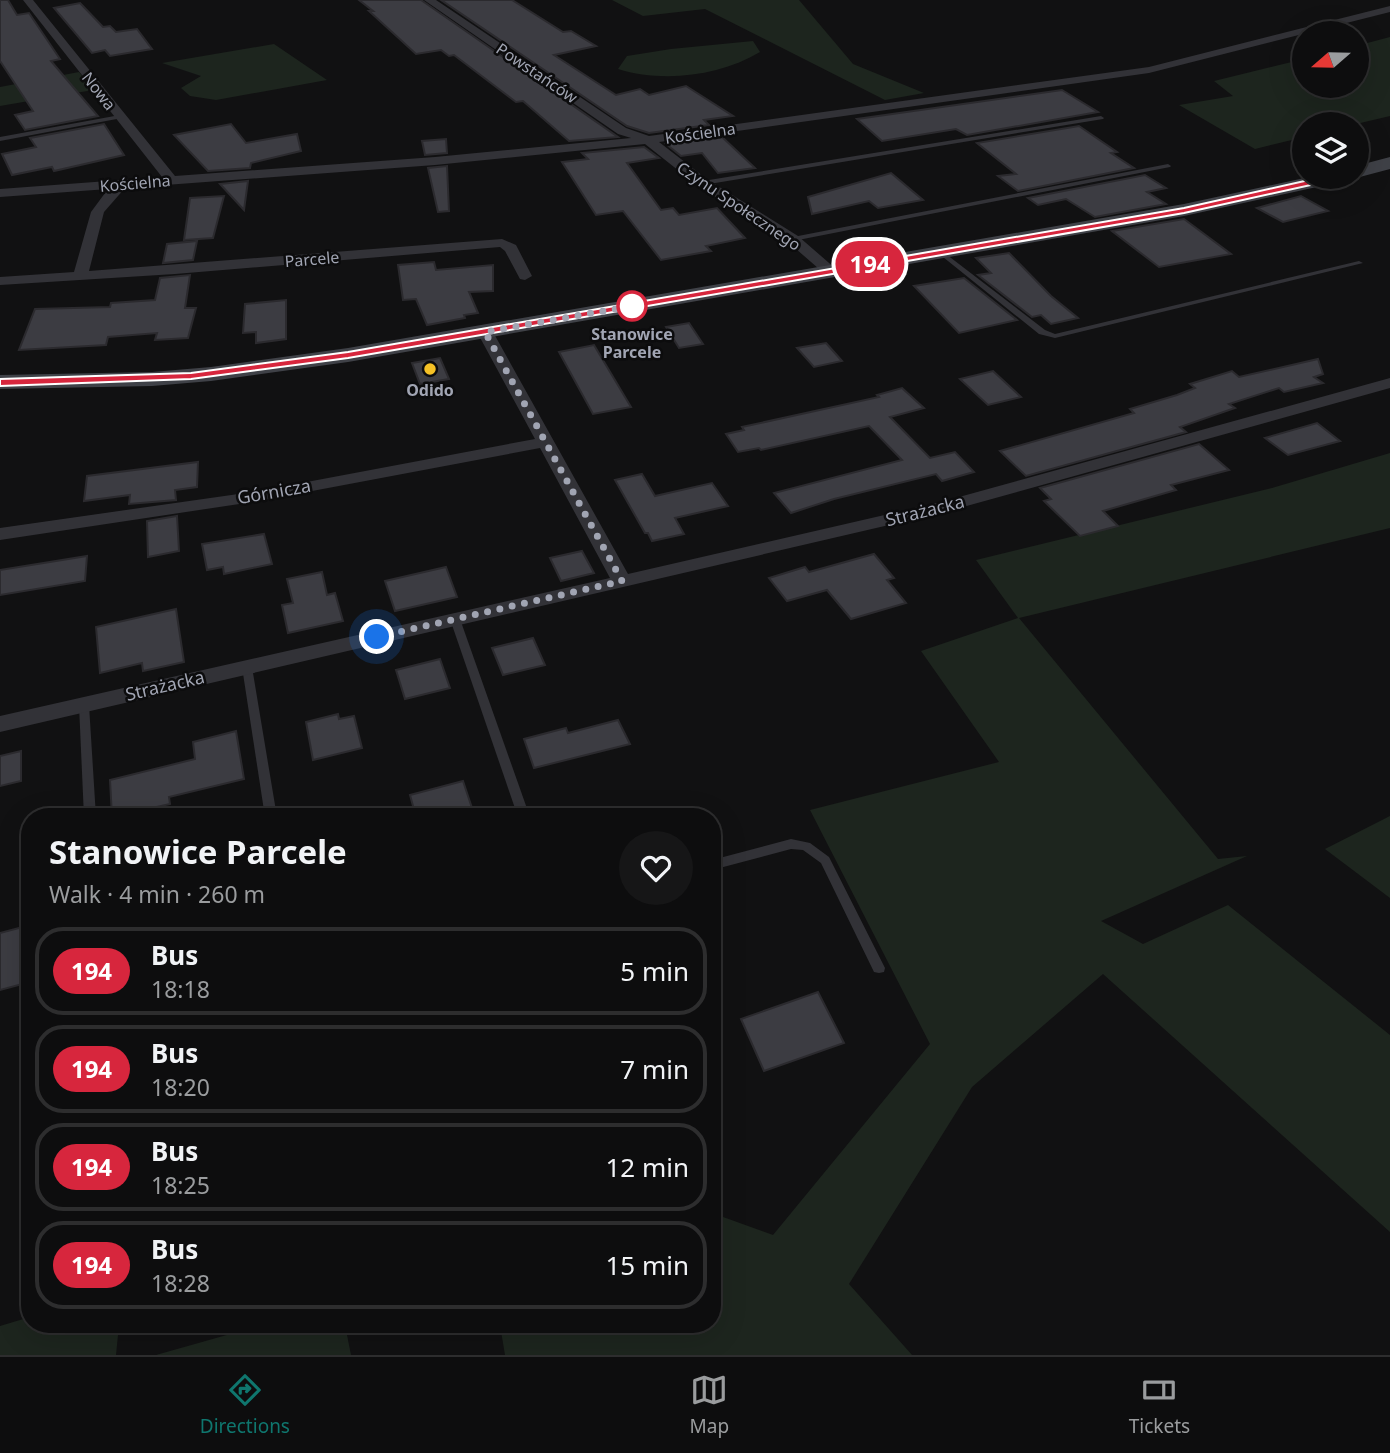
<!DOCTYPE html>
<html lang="en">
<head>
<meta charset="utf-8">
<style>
  :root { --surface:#0d0d0e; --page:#161617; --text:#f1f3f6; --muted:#9a9c9e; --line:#2d2d2e; --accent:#0f766e }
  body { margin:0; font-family:"Noto Sans",sans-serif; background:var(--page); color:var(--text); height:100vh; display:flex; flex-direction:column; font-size:26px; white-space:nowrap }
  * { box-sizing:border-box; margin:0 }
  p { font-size:23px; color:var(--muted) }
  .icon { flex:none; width:38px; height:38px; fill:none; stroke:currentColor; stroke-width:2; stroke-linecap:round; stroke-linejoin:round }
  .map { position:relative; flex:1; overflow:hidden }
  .drawer { position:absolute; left:21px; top:808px; width:700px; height:525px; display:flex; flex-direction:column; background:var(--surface); border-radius:28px; box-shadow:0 7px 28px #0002,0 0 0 2px var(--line) }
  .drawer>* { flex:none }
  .badge { padding:0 14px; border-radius:23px; font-size:24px; line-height:46px }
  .needle { width:46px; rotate:250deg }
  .fabs { position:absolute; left:1292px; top:21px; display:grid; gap:14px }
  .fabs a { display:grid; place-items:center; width:77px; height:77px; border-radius:50%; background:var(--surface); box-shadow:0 7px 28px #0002,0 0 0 2px var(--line); font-size:35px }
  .you { position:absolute; width:35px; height:35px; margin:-18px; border:5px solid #fff; border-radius:50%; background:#1a73e8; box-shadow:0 0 0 10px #1a73e833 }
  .map>.badge { position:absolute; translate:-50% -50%; box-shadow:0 0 0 4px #fff }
  .round { display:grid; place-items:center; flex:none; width:74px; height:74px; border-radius:37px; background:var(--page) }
  .headline { display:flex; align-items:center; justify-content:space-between; height:119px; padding:0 28px }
  h1 { font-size:33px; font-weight:700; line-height:52px }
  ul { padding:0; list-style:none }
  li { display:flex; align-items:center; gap:21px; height:88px; margin:0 14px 10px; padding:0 14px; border:4px solid var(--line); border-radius:28px }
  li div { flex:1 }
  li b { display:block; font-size:26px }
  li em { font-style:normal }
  li .badge { min-width:77px; font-weight:700; text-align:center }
  .tab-bar { display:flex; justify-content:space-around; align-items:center; height:98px; border-top:2px solid var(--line); background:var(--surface); font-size:19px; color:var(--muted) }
  .tab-bar a { display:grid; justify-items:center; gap:4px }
  .tab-bar .active { color:var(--accent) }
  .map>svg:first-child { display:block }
  .green { fill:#1d251e }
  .building { fill:#3c3c42; stroke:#2b2a2e; stroke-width:2 }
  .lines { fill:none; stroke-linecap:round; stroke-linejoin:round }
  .service { fill:#323237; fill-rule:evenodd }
  .minor { fill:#323237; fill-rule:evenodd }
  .secondary { fill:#3f4147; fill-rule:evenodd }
  .line { fill:#d7263d; stroke:#fff; stroke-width:2 }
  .walk { stroke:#a1a5b3; stroke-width:7; stroke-dasharray:0 12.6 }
  .stop-dot { fill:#fff; stroke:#d7263d; stroke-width:3.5 }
  .poi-dot { fill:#f5c126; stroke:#0c0c0d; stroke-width:2.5 }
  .labels { text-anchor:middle; stroke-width:5; stroke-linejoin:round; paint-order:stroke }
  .far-street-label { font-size:16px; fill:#a1a5b3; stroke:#0c0c0d }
  .far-stop-label { font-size:16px; font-weight:bold; fill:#a1a5b3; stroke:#0c0c0d }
  .far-poi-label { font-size:16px; font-weight:bold; fill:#a1a5b3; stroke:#0c0c0d }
  .street-label { font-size:18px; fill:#a1a5b3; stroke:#0c0c0d }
</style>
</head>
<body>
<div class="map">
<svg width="1390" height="1355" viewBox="0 0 1390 1355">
  <rect width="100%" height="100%" fill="#111112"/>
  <g class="green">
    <polygon points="612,0 799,0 853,64 924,93 885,100 705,9 643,16"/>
    <polygon points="1390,37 1390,116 1356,124 1304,124 1304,137 1255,149 1179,105 1233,96 1214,81 1304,59 1304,86 1356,86 1356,46"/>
    <path d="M753,41l7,11c-40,24 -97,31 -142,17l9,-13 44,-7z"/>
    <polygon points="274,44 327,80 216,100 190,96 181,88 201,76 162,63"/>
    <polygon points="79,72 93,90 0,106 0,87"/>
    <polygon points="1390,453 1390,528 1019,618 1218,859 1247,856 1101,921 1143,944 1228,905 1390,1035 1390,1232 1103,974 972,1087 849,1284 912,1355 505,1355 500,1325 712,1325 712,1213 773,1235 930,1044 810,810 999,762 921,651 1018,618 976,560 1272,488"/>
    <polygon points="1390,816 1390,898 1325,849"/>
    <polygon points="30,1317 30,1325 119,1325 116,1355 0,1355 0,1326"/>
    <polygon points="248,1325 345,1325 351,1355 156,1355 248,1329"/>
  </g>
  <g class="building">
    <polygon points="0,0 8,0 17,15 29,13 60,59 51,61 98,116 25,130 15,115 33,111 0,61"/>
    <polygon points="359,0 421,0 618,137 569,141 523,101 516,102 454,55 449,56 441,50 416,54 369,11 373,11"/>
    <polygon points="441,0 512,0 563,32 571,31 596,46 554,55 616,95 640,89 649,95 686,86 733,116 704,120 709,125 649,133 627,126"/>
    <polygon points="80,3 103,27 110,26 116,32 137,29 152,49 110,56 105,50 92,53 54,8"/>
    <polygon points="1062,90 1098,112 967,135 956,129 882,141 857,119"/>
    <polygon points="104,124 124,155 54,171 52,167 12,175 2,154 36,147 30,138"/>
    <polygon points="231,124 246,143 297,134 301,151 251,163 250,168 208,171 174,135"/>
    <polygon points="1079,126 1117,152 1111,153 1134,168 1018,191 998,176 1016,174 977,143"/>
    <polygon points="721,136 755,168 718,173 702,153 681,156 666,144"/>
    <polygon points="446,139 447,153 425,155 422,141"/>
    <polygon points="644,147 659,158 627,163 661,210 673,208 679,215 717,208 745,238 706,246 711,251 661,260 623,211 596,215 562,162 588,159 582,153"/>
    <polygon points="447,166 449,211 438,212 428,168"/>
    <polygon points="891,173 923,200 878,208 869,201 812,214 808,197"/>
    <polygon points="1145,175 1166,188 1147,192 1166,204 1095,217 1066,199 1038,205 1028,198"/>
    <polygon points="248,181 244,210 220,184"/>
    <polygon points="224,196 213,238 184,240 190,198"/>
    <polygon points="1301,196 1328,211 1283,222 1257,208"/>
    <polygon points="1184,219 1231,254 1159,267 1112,231"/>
    <polygon points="197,241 193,260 163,263 167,244"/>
    <polygon points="1009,253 1051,296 1078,318 1051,324 1041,315 1032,317 978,275 991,273 976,258"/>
    <polygon points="434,262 436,270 493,265 493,291 469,292 478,313 464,315 465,318 427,325 416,299 403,300 398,265"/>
    <polygon points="190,275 185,308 196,308 188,338 155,340 157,333 108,337 106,345 19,350 35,309 110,307 111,303 155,300 160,278"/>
    <polygon points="964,278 1017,320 959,333 914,286"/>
    <polygon points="286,300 286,339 256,343 256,332 243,333 245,304"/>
    <polygon points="689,323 703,344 679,348 666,327"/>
    <polygon points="826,343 842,361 814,367 797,348"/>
    <polygon points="594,345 631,407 593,414 559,352"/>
    <polygon points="440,358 449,379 420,384 412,363"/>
    <polygon points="1318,359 1323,374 1314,377 1323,383 1284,392 1279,388 1229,404 1235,408 1180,427 1186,432 1026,476 1000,451 1134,413 1130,409 1177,395 1195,388 1190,384 1232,371 1239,377"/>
    <polygon points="993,371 1021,397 988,405 960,379"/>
    <polygon points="902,388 924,408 890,417 930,458 955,452 974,472 942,481 936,474 834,499 791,513 774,493 902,460 869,426 761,450 759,448 738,452 726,434 744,430 742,427 879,397 877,395"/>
    <polygon points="1317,423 1340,441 1288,455 1265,438"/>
    <polygon points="1199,444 1229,470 1171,485 1176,490 1103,511 1118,526 1080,536 1044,501 1051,499 1040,488"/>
    <polygon points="198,462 197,487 175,490 176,500 129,504 130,495 84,501 87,476"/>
    <polygon points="642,474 655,496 712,483 728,506 675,518 684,534 652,541 648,533 645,533 615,480"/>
    <polygon points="177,516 179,551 148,557 147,521"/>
    <polygon points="264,534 272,564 224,574 223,567 207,570 202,544"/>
    <polygon points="582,551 594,573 561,581 550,558"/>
    <polygon points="874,554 894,578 887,580 906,603 851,619 827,590 787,601 769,578 805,567 809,572"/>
    <polygon points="87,556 85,581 0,595 0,570"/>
    <polygon points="446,567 457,597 395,611 385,581"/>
    <polygon points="322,572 327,595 335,593 343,621 288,633 282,605 293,603 287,579"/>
    <polygon points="176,609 184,662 143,671 142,663 100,673 96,627"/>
    <polygon points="533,638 545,665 503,675 492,648"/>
    <polygon points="440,659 450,688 405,699 396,670"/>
    <polygon points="338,714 339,719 354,716 362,748 313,760 306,722"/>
    <polygon points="618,720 630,744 534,768 524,739 566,728 568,733"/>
    <polygon points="236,731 244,779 169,797 170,804 112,817 110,780 195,759 193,742"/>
    <polygon points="21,751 21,781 0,786 0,756"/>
    <polygon points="463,781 475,817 416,817 410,795"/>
    <polygon points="30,925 30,982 0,990 0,933"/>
    <polygon points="818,992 844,1043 764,1071 741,1019"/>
  </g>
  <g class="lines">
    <g class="service">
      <polygon points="120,115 123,117 122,118 0,141 0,137"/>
      <polygon points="1101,116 1104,118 1103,119 703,185 700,183 703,181"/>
      <polygon points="1168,164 1171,166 1170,167 793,241 790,239 793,237"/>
      <polygon points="938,251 942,251 1045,330 1055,334 1359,261 1363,263 1055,338 1039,334 938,253"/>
      <polygon points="455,616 460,619 530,817 518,817 450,619"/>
      <polygon points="247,663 252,667 277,817 265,817 242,667"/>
      <polygon points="84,701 89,705 96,817 84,817 79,705"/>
      <polygon points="791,839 810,843 829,857 885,968 884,972 879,973 874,972 821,863 803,850 791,849 712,870 712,860"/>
    </g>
    <g class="minor">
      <polygon points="23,0 33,0 175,176 435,157 631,138 618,134 424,0 436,0 626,128 649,136 1149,67 1390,6 1390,12 1149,73 659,142 708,180 798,236 836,269 838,272 831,276 826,275 788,242 698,186 645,144 435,165 125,188 104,212 89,271 502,239 516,245 532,276 525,280 520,279 505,251 500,247 175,274 0,285 0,277 74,272 91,212 108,189 0,197 0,189 162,177"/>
      <polygon points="485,327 493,332 628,574 941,502 1390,378 1390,388 945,512 0,732 0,716 610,578 540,448 259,501 0,540 0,528 259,491 535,439 477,332"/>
    </g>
    <g class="secondary">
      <polygon points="1390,157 1390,169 1356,178 1352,177 1356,177 1356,166"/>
      <polygon points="1309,177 1345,177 1335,183 1184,216 348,362 211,381 152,386 0,389 0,375 152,372 211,367 348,348 1184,204"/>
    </g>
  </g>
  <polygon class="line" points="1336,174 1338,179 1184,213 348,358 191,379 0,386 0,379 191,373 348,352 1184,208"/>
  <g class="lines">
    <polyline class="walk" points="377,637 622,581 485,332 632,306"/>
  </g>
  <circle class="stop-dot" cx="632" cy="306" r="14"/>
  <circle class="poi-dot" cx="430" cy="369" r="7"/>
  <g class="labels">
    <g class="far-street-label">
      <text transform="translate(537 73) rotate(34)" y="6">Powstańców</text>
      <text transform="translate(99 91) rotate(52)" y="6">Nowa</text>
      <text transform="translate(700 133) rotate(-8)" y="6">Kościelna</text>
      <text transform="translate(135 183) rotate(-5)" y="6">Kościelna</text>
      <text transform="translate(739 206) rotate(34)" y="6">Czynu Społecznego</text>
      <text transform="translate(312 259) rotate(-5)" y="6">Parcele</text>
    </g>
    <g class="far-stop-label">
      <text x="632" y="340">Stanowice<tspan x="632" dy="18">Parcele</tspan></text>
    </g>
    <g class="far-poi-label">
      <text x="430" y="396">Odido</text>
    </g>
    <g class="street-label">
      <text transform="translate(274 492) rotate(-10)" y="6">Górnicza</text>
      <text transform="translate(925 511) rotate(-14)" y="6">Strażacka</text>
      <text transform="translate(165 686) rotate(-13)" y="6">Strażacka</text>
    </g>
  </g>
</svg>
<div class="fabs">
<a><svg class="needle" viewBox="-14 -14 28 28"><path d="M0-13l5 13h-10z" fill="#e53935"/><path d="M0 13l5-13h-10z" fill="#9a9c9e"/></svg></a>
<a><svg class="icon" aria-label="layers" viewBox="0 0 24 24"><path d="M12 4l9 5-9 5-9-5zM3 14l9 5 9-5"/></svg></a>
</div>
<div class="you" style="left:377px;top:637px"></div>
<b class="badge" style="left:870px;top:264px;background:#d7263d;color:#fff">194</b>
<section class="drawer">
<div class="headline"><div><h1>Stanowice Parcele</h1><p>Walk · 4 min · 260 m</p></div><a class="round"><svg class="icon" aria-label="heart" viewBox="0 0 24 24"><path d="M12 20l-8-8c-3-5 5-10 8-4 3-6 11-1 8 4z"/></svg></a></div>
<ul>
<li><span class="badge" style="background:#d7263d;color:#fff">194</span><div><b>Bus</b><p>18:18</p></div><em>5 min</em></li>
<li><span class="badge" style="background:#d7263d;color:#fff">194</span><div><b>Bus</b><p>18:20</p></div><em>7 min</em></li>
<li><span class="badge" style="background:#d7263d;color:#fff">194</span><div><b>Bus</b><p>18:25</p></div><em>12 min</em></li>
<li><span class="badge" style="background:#d7263d;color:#fff">194</span><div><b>Bus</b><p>18:28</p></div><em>15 min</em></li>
</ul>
</section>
</div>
<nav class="tab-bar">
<a class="active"><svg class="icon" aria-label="directions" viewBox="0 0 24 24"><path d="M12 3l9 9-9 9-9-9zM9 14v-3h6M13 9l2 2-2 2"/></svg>Directions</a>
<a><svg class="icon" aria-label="map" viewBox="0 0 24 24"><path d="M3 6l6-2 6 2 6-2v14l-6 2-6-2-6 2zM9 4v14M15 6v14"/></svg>Map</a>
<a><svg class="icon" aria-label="tickets" viewBox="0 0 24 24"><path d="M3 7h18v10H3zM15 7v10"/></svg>Tickets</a>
</nav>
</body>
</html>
